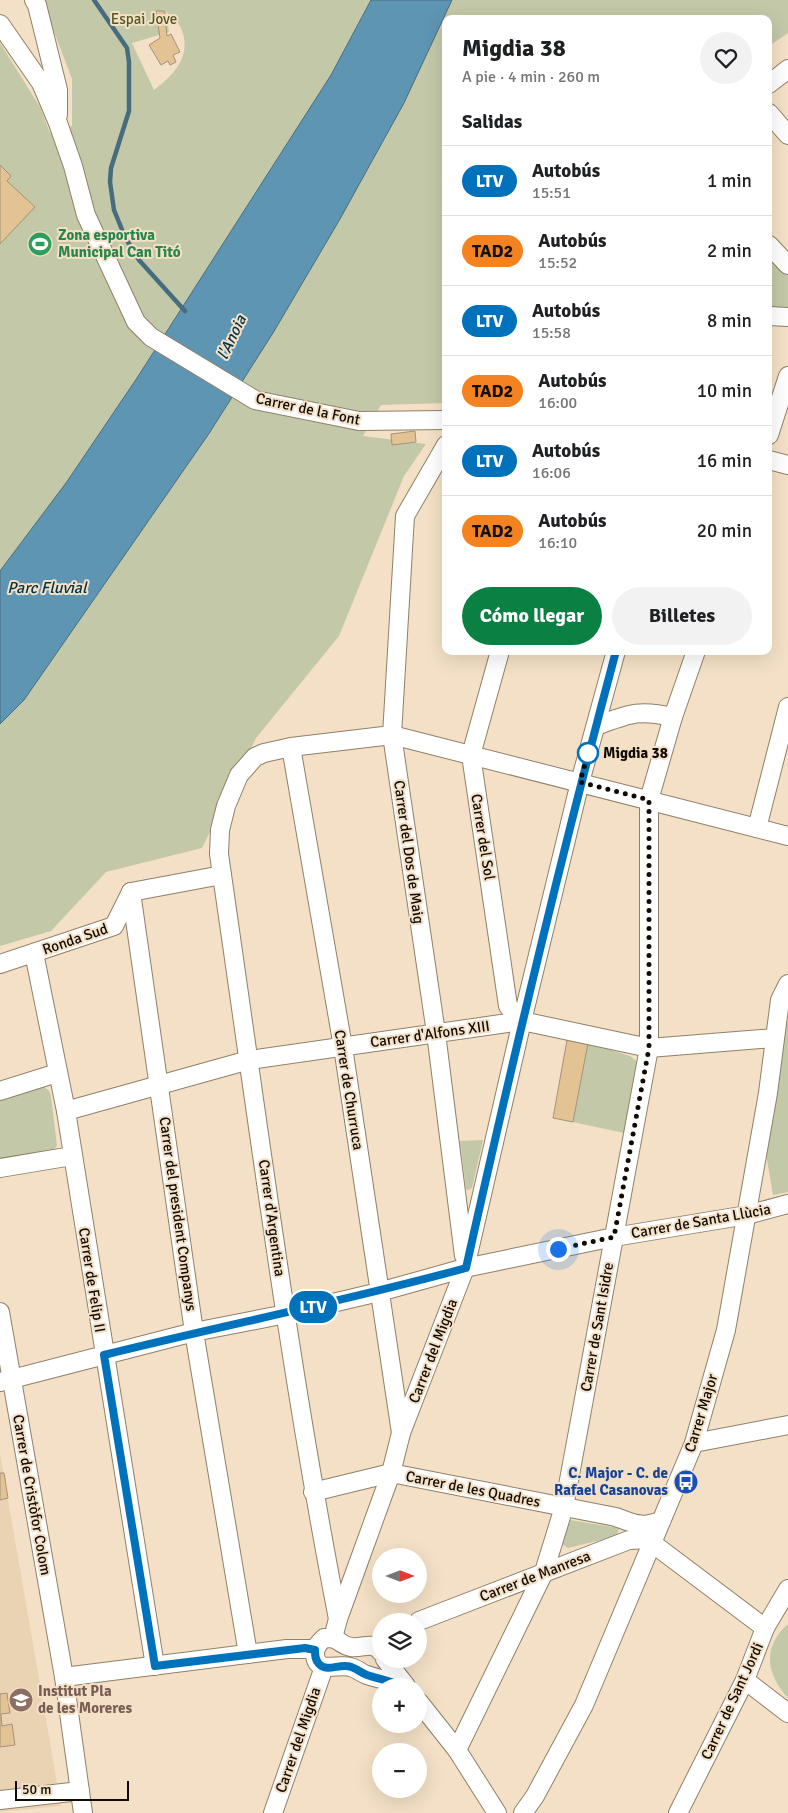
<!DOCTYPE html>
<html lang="es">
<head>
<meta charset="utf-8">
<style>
  :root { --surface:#fff; --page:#f2f2f2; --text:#202124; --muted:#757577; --line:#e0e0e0; --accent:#0b8043 }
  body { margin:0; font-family:Signika,sans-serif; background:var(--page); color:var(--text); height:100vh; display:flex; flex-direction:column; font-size:19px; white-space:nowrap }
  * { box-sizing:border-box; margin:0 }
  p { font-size:16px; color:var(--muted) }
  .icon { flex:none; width:28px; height:28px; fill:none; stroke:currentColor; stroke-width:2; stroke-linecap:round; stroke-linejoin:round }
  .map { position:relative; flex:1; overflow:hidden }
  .sheet { position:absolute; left:442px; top:15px; width:330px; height:640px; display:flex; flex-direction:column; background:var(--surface); border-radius:10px; box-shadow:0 5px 20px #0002 }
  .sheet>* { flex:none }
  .badge { padding:0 10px; border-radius:16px; font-size:18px; line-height:32px }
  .needle { width:32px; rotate:90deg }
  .fabs { position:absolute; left:372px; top:1548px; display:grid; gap:10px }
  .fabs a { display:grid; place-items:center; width:55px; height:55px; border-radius:50%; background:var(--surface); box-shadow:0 5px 20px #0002; font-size:25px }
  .scale { position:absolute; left:15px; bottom:12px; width:114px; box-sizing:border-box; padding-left:5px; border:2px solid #110b04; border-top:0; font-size:14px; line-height:18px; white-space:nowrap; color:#110b04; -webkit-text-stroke:4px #f3e0c6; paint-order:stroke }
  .you { position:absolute; width:25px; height:25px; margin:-12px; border:4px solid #fff; border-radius:50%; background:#1a73e8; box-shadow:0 0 0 8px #1a73e833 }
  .map>.badge { position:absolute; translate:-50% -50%; box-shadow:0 0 0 2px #fff }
  h2 { padding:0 20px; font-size:19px; line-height:45px }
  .round { display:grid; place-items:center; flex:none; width:52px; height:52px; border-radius:26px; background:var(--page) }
  .head { display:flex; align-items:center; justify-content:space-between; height:85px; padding:0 20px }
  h1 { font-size:24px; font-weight:800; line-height:38px }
  .cta { display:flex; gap:10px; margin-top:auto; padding:10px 20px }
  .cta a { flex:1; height:58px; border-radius:30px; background:var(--accent); color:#fff; font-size:20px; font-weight:800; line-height:58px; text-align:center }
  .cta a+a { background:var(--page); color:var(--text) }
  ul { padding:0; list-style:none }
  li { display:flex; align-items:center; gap:15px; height:70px; padding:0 20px; border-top:1px solid var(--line) }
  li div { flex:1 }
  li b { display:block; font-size:19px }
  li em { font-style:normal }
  li .badge { min-width:55px; font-weight:700; text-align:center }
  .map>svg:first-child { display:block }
  .built { fill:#ead3b3 }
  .green { fill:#c3c8a8; fill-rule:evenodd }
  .water { fill:#5e95b2; stroke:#476c7e }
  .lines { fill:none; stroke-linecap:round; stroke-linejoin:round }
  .stream { stroke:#476c7e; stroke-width:4.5 }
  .building { fill:#e3c293; stroke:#a4937b }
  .street-casing { stroke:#908068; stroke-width:20 }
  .street { stroke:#fff; stroke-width:18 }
  .line-casing { stroke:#fff; stroke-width:11 }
  .line { stroke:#0072bc; stroke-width:8 }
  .walk { stroke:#110b04; stroke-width:5; stroke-dasharray:0 9 }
  .stop-dot { fill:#fff; stroke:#0072bc; stroke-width:2.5 }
  .labels { text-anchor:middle; stroke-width:4; stroke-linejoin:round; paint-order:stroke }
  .park-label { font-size:15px; fill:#53591e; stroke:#f3e0c6 }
  .leisure-label { font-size:15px; font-weight:bold; fill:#27864d; stroke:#f3e0c6; text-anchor:start }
  .street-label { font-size:15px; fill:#110b04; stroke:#f3e0c6 }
  .stop-label { font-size:15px; font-weight:bold; fill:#110b04; stroke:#f3e0c6; text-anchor:start }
  .transit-label { font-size:15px; font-weight:bold; fill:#164399; stroke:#f3e0c6; text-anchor:end }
  .education-label { font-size:15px; font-weight:bold; fill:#785e54; stroke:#f3e0c6; text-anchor:start }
  .water-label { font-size:16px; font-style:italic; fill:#003246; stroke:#f3e0c6 }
</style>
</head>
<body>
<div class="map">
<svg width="788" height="1813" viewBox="0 0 788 1813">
  <rect width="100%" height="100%" fill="#f3e0c6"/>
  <polygon class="built" points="0,1453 61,1806 0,1812"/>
  <g class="green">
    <path d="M42,0h329l-40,75 -194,303 -71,106 -66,87v-528l40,64 10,26 22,-7v-47zM166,12c4,4 11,9 14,14 14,28 -6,49 -26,64l-22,-47 37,-11z"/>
    <polygon points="452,0 788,0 788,33 769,46 769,19 446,19 446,403 381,405 363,436 426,444 404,476 339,636 256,738 202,848 106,872 51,931 0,946 0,724 24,700 208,435 273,333 340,219 404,103"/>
    <polygon points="773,257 788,273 788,312 769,311 769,263"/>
    <polygon points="788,1020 788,1192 773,1195 765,1148 783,1031"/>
    <polygon points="588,1043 630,1056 636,1061 638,1067 624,1133 573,1122"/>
    <polygon points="42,1085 49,1091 51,1096 57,1146 51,1152 0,1162 0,1095"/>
    <polygon points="483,1140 472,1188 468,1190 466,1189 460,1141"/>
    <polygon points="570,1520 619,1528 617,1536 568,1548 562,1544"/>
    <path d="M788,1624v74c-22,-24 -26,-51 0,-74z"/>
  </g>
  <polygon class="water" points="371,0 452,0 404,103 340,219 273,333 208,435 24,700 0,724 0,571 66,483 137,378 331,75"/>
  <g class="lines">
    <polyline class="stream" points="94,0 127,48 129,62 129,111 111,168 110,182 114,210 125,237 139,260 185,311"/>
  </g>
  <g class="building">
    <polygon points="156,11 164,11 167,36 171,34 180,52 173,55 176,62 170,65 168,61 161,65 149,45 160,38"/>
    <polygon points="0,165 11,176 7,181 35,207 0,244"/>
    <polygon points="415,431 416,442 392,445 391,434"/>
    <polygon points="567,1040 588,1043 573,1122 553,1118"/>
    <polygon points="0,1473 4,1473 8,1498 0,1500"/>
    <polygon points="7,1693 10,1713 1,1714 2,1726 12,1724 15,1745 0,1747 0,1694"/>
  </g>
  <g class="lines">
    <defs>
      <g id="street">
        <polyline points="34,0 37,5 58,90 58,115"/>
        <polyline points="0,24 41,83 58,123 73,166 86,215 136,322 151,337 255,400 359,421 446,420"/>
        <polyline points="769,84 788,69"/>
        <polyline points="769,113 788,135"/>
        <polyline points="769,245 788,265"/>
        <polyline points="769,316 788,317"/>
        <polyline points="769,435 788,376"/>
        <polyline points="446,445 405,516 392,735 436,1033 464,1256"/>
        <polyline points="769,460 788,465"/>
        <polyline points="500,651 471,755 508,1006 522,1021"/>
        <path d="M596,726c33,-12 42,-17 77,-9"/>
        <polyline points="291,747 343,1047 401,1433"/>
        <polyline points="757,828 788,707"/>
        <polyline points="131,892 194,1332 248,1654"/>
        <polyline points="131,892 222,875"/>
        <polyline points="34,953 66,1111 155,1666"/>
        <polyline points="0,964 114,926 131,892"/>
        <polyline points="0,1091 57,1073"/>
        <polyline points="66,1111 249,1060 522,1021 649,1048 774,1038"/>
        <polyline points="0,1168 72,1156"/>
        <polyline points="0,1312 64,1677 83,1813"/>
        <polyline points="0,1382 194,1332 286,1314 379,1292 465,1268 614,1237 747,1215 788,1204"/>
        <polyline points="694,1443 788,1425"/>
        <path d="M313,1492l78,-19 225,44c19,7 25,11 45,4"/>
        <polyline points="652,1543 765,1628"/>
        <path d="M338,1619c-48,-246 -80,-496 -116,-744l-3,-21 1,-24 6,-24 13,-31 16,-18 9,-4 27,-6 101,-12 396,101"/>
        <polyline points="419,1621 629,1540 653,1539"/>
        <polyline points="333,1638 338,1619 391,1473 401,1433 465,1268 522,1021 580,782 616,651"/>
        <path d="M381,1652c-9,-12 -18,-3 -30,-5 -12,-2 -11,-10 -27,-9 -5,5 -9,9 -9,16 1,21 23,9 35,13 6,1 11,6 17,8 11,4 23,5 33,11"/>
        <polyline points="385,1659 406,1686"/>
        <polyline points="64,1677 287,1649 315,1649"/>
        <polyline points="745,1680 788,1713"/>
        <polyline points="419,1702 457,1750 497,1813"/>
        <polyline points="457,1750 544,1572 564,1507 649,1048 649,800 673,717 696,651"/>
        <polyline points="0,1800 80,1791"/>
        <polyline points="273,1813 324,1667"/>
        <polyline points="523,1813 535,1796 584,1705 694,1443 726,1330 768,1093 780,1000 788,984"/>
        <polyline points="678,1813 745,1680 765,1628 788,1589"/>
      </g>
    </defs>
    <use href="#street" class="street-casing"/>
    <use href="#street" class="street"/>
  </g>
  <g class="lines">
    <defs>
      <path id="line" d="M400,1686c-10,-6 -22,-7 -33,-11 -8,-3 -13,-9 -21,-9 -9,-1 -19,6 -27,-2 -4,-4 -4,-9 -4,-14l-10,-2 -150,18 -51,-311c121,-30 242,-54 362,-87 46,-206 95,-412 150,-617"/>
    </defs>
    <use href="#line" class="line-casing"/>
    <use href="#line" class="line"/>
    <polyline class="walk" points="558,1249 614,1237 649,1048 649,800 580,782 588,753"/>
  </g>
  <defs>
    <symbol id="stadium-disc" viewBox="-11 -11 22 22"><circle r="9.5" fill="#2e9e5b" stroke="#f3e0c6"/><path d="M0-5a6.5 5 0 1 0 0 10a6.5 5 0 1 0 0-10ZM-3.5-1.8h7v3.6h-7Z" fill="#fff"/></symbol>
    <symbol id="bus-disc" viewBox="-11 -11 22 22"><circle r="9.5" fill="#1a4fb4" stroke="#f3e0c6"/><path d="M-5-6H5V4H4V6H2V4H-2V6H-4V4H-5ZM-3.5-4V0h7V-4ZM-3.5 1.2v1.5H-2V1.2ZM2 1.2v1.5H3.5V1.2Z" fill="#fff"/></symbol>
    <symbol id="school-disc" viewBox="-11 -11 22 22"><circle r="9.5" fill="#8d6e63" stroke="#f3e0c6"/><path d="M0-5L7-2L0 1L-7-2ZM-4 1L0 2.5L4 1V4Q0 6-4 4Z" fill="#fff"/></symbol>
  </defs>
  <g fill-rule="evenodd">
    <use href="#stadium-disc" x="26" y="230" width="28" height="28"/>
    <use href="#bus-disc" x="672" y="1468" width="28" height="28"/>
    <use href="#school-disc" x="7" y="1686" width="28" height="28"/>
  </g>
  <circle class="stop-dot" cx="588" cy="753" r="10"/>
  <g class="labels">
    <g class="park-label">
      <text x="144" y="24">Espai Jove</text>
    </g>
    <g class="leisure-label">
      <text x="58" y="240">Zona esportiva<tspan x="58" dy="17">Municipal Can Titó</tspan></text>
    </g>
    <g class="street-label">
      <text transform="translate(308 409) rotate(12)" y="5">Carrer de la Font</text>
      <text transform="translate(483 837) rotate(81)" y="5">Carrer del Sol</text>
      <text transform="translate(409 852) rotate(82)" y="5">Carrer del Dos de Maig</text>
      <text transform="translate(75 939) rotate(-19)" y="5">Ronda Sud</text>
      <text transform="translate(430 1034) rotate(-8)" y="5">Carrer d'Alfons XIII</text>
      <text transform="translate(349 1090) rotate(81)" y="5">Carrer de Churruca</text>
      <text transform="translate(178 1214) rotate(82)" y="5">Carrer del president Companys</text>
      <text transform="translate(272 1218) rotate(82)" y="5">Carrer d'Argentina</text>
      <text transform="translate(701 1221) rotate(-10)" y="5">Carrer de Santa Llùcia</text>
      <text transform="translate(92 1280) rotate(81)" y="5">Carrer de Felip II</text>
      <text transform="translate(597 1327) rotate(-80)" y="5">Carrer de Sant Isidre</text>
      <text transform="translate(433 1351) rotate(-69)" y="5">Carrer del Migdia</text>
      <text transform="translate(701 1413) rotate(-73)" y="5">Carrer Major</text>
      <text transform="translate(473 1489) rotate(11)" y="5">Carrer de les Quadres</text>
      <text transform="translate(32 1495) rotate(80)" y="5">Carrer de Cristòfor Colom</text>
      <text transform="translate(535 1576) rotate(-21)" y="5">Carrer de Manresa</text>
      <text transform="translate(732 1701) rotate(-65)" y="5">Carrer de Sant Jordi</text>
      <text transform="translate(298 1740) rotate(-71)" y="5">Carrer del Migdia</text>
    </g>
    <g class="stop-label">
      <text x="603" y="758">Migdia 38</text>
    </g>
    <g class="transit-label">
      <text x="668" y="1478">C. Major - C. de<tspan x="668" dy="17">Rafael Casanovas</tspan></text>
    </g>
    <g class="education-label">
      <text x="38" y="1696">Institut Pla<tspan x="38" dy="17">de les Moreres</tspan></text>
    </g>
    <g class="water-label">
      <text transform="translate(231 337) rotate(-65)" y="6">l'Anoia</text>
      <text x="47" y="593">Parc Fluvial</text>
    </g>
  </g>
</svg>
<div class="fabs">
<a><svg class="needle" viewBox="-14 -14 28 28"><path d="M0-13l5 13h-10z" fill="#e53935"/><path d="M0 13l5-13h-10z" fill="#757577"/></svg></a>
<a><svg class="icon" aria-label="layers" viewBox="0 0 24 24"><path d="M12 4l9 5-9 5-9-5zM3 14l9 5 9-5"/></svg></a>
<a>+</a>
<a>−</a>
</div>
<div class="scale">50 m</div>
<div class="you" style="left:558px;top:1249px"></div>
<b class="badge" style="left:313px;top:1307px;background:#0072bc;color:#fff">LTV</b>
<section class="sheet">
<div class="head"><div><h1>Migdia 38</h1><p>A pie · 4 min · 260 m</p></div><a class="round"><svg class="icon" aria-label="heart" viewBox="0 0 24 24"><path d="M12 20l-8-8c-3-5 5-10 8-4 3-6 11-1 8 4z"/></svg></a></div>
<h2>Salidas</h2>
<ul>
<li><span class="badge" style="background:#0072bc;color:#fff">LTV</span><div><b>Autobús</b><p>15:51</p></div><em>1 min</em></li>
<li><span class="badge" style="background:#f58220;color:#111">TAD2</span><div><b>Autobús</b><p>15:52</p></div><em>2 min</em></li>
<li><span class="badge" style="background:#0072bc;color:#fff">LTV</span><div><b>Autobús</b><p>15:58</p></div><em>8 min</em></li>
<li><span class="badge" style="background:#f58220;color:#111">TAD2</span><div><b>Autobús</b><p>16:00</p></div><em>10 min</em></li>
<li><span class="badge" style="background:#0072bc;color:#fff">LTV</span><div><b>Autobús</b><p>16:06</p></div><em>16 min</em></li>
<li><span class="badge" style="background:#f58220;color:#111">TAD2</span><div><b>Autobús</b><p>16:10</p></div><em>20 min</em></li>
</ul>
<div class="cta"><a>Cómo llegar</a><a>Billetes</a></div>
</section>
</div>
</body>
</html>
